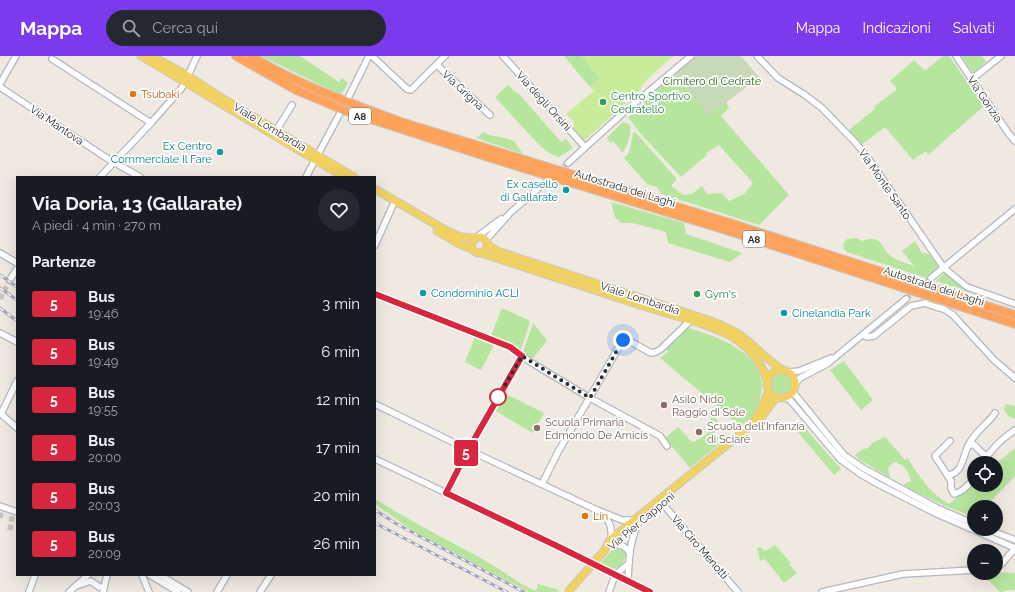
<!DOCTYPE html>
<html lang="it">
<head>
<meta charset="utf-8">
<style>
  :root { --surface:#171b24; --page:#242831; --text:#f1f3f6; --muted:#9ea1a6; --accent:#7c3aed }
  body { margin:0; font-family:Raleway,sans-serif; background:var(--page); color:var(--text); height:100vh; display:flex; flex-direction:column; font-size:15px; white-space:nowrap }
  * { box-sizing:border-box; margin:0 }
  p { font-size:13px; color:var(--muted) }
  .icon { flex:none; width:22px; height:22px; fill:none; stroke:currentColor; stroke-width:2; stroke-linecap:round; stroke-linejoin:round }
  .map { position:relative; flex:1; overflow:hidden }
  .drawer { position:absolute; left:16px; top:120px; width:360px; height:400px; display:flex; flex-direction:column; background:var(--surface); border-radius:0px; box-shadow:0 4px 16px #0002 }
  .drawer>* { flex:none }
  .badge { padding:0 8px; border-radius:3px; font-size:14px; line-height:26px }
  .tools { position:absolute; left:967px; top:400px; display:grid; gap:8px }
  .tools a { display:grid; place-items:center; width:36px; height:36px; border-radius:50%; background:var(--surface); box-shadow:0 4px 16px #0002; font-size:20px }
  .you { position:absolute; width:20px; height:20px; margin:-10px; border:3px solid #fff; border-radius:50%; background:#1a73e8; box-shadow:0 0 0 6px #1a73e833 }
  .map>.badge { position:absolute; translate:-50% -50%; box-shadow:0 0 0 2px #fff }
  h2 { padding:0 16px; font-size:15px; line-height:36px }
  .round { display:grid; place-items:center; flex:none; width:42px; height:42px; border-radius:21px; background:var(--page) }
  .overview { display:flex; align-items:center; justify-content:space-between; height:68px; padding:0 16px }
  h1 { font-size:19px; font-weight:700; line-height:30px }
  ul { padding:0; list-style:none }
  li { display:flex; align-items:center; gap:12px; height:48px; padding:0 16px }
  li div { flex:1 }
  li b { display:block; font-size:15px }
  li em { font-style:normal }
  li .badge { min-width:44px; font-weight:700; text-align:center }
  header { display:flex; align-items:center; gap:24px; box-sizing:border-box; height:56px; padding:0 20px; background:var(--accent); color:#fff }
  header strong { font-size:19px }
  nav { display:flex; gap:22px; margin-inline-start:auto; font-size:14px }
  .search { width:280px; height:36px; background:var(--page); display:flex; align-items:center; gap:10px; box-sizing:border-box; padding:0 14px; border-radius:22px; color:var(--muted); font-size:15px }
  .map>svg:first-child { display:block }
  .green { fill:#b6e59e }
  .cemetery { fill:#c8d9b8 }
  .pitch { fill:#c9ec9a }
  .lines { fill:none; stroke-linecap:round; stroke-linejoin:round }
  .minor-tunnel { stroke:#c8c4bd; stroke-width:5.5; stroke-dasharray:5.5 3; stroke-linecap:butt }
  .minor-casing { stroke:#b4b7c1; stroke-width:8 }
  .major-casing { stroke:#c9c9c9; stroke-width:9 }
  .highway-casing { stroke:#c9c9c9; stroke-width:10 }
  .minor { stroke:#fff; stroke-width:5.5 }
  .major { stroke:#f2d163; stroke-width:7 }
  .highway { stroke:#ffa35c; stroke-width:8 }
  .rail-casing { stroke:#a3a6b8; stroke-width:3 }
  .rail { stroke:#fff; stroke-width:1.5; stroke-dasharray:4.5; stroke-linecap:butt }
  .major-bridge-casing { stroke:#c9c9c9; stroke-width:9; stroke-linecap:butt }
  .major-bridge { stroke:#f2d163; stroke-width:7 }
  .line-casing { stroke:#fff; stroke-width:9 }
  .line { stroke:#d7263d; stroke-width:6 }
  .walk { stroke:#2e2e2e; stroke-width:4; stroke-dasharray:0 7.2 }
  .food-dot { fill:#e8710a; stroke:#fff; stroke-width:1.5 }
  .leisure-dot { fill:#2e9e5b; stroke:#fff; stroke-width:1.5 }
  .culture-dot { fill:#0f9aa8; stroke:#fff; stroke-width:1.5 }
  .stop-dot { fill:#fff; stroke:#d7263d; stroke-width:2 }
  .education-dot { fill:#8d6e63; stroke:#fff; stroke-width:1.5 }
  .labels { text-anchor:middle; stroke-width:3.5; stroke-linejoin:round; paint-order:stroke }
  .shield { fill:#fff; stroke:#6d6d6d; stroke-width:1 }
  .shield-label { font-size:10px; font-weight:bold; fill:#2e2e2e }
  .park-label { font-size:11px; fill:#2c6e1b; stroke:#fff }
  .street-label { font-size:11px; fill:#2e2e2e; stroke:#fff }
  .food-label { font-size:11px; fill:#c56008; stroke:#fff; text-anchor:start }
  .leisure-label { font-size:11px; fill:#27864d; stroke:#fff; text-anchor:start }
  .culture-label { font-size:11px; fill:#0d838f; stroke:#fff; text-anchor:end }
  .education-label { font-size:11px; fill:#785e54; stroke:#fff; text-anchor:start }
</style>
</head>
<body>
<header>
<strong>Mappa</strong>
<div class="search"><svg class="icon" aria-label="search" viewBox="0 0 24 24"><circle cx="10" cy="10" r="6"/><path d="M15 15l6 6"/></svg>Cerca qui</div>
<nav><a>Mappa</a><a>Indicazioni</a><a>Salvati</a></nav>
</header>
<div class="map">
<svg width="1015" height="536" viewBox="0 0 1015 536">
  <rect width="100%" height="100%" fill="#efe9e1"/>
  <g class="green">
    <polygon points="261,0 300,0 339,26 342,22 348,27 341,39"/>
    <polygon points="564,0 582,0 600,23 590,31"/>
    <polygon points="943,0 949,0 984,50 928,99 926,95 913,104 885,71 861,89 848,75 875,53 874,51 897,33 890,25 914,4 923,13 926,14"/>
    <polygon points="961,0 982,0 986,6 973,17"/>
    <polygon points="674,19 709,59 726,46 729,52 721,60 789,139 759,169 661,138 657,131 647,128 624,102 629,97 633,77 635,76 676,122 676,124 671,130 683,139 692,138 702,130 707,138 722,137 729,145 744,138 753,127 719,89 706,97 707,99 681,121 641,78 628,61"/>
    <polygon points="508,29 515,36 519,38 561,86 566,83 573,92 559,101 549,97 541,91 495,41"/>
    <path d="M623,66l6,2c4,9 -2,21 -6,29l-10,-12 -3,2 -3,-5z"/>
    <polygon points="484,76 489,79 500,81 514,85 523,98 476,82"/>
    <polygon points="611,146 684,167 686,178 742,197 730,206 668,187 666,176 633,167 621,167 615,161"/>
    <path d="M857,182l4,3c24,-7 18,7 31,16 6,4 15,6 22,9l-12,-15 13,-10 7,12 7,1 8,10 3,1 -14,13 -79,-26 -3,-3 -1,-5 4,-5z"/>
    <polygon points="946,216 969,236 936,225"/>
    <polygon points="502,252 530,265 521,294 509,287 491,280"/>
    <polygon points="533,267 546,283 547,285 532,303 523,296"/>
    <path d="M688,272c30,8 81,27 73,66 -2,7 -3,14 -7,20 -4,5 -9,9 -14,13l-37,-33 -43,-36 8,-6 -2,-3z"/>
    <polygon points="475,281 494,289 481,314 465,306"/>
    <polygon points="844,305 873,344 861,354 830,314"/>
    <circle cx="781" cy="328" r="10"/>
    <polygon points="504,337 544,357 533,377 494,354"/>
    <path d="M1006,348l9,2v13c-6,-2 -10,-5 -11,-11z"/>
    <path d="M709,356l5,2 4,9 -4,11 9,7 -33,27 -25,-30 13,-11 14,15c7,-2 18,-8 20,-17 0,-3 -2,-9 -3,-13z"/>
    <polygon points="803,370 841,413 834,419 797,375"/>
    <path d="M885,381l20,23 3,-2c10,18 22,35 41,46l25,-20v1h22v-21l19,-16v28l-30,31h-11v10l-29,-11 -39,-19 -2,-3 7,-3c-3,-11 -6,-16 -17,-19l-6,6 2,10 -30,-18 -5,-5 8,-6 5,-1 4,-5z"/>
    <path d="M375,443c35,22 73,41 109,61 18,10 34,24 52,31l2,-7 21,6 -1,2h-29l-116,-61 -38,-27z"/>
    <polygon points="775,489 791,507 789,508 797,517 784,527 765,503 760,505 757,492 760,491 765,495"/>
    <path d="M618,491l7,3c3,8 -4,18 -13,19 -4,0 -9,-3 -12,-5l14,-16z"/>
    <polygon points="1000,516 1015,517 1015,534 1010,534 1000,536 987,523 987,520 989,518"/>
  </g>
  <polygon class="cemetery" points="697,0 741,0 759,21 709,60 674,19"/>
  <path class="pitch" d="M582,0h92c-9,7 -30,24 -33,33l-56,51h-2l-11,-14 3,-3 -9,-9 28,-23 -4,-4 10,-8z"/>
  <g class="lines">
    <g class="minor-tunnel">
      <polyline points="557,116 568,107"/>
      <polyline points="0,243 11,222"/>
      <polyline points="906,243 931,222"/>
      <polyline points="0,462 2,450"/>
      <polyline points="10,474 13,454"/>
    </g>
    <defs>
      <g id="minor">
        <polyline points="372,0 407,33 411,34 445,0"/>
        <polyline points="503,0 585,91"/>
        <polyline points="757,0 778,22 805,39 822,52 853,84 866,99 944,212 967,231 1015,248"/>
        <polyline points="956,0 1009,78 1015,85"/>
        <polyline points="52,3 151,67"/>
        <polyline points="437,9 490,59"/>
        <polyline points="972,23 1001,0"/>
        <polyline points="0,28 16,0"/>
        <polyline points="0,31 105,101 140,121"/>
        <polyline points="349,40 369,0"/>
        <polyline points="276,75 292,49"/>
        <polyline points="568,107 622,58 691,0"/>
        <polyline points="100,121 151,67 181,33 185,26 197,0"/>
        <polyline points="306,121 339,59"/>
        <polyline points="477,181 501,163"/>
        <polyline points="486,184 510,157 546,126"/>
        <polyline points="375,189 393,149"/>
        <polyline points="0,197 17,207"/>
        <polyline points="11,222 17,213"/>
        <polyline points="931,222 1015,153"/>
        <polyline points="375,238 510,291 532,307 590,342 660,380 667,390"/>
        <polyline points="0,277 17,286"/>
        <polyline points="863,279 867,281 874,280 911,250 925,247 936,251 944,253 953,259 994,304 1015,322"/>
        <polyline points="789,316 799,315 831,302"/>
        <polyline points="795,328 800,322 827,308 906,243"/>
        <polyline points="793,336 844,399 863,412 937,452 974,468"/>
        <polyline points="784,342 790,344 840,403 859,417 878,428 935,457 1015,492"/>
        <polyline points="375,348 475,397 597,454 622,464 634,464"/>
        <polyline points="0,357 17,372"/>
        <polyline points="1,358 17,325"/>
        <path d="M950,385l-15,15 16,25v7l3,6c8,-2 15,-9 20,-16"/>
        <path d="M968,390c6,-14 19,-21 27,-33"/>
        <polyline points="375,403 559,491 650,536"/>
        <path d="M983,407c8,-14 18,-24 32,-33"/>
        <path d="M948,419c14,-1 15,-18 20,-29l5,-2c5,4 7,9 14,12"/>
        <polyline points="542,428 558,396 623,284 626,283 651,297 656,296 661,293 690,265"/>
        <polyline points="446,437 468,393 522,300"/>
        <polyline points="662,447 738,536"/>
        <polyline points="0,450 17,456"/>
        <path d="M602,458c9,8 10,15 9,26"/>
        <polyline points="986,473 1015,484"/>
        <path d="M613,488c9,1 13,2 17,10"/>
        <path d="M996,512c9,-4 10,-13 19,-18"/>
        <polyline points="142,519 149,536"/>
        <polyline points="150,519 178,536"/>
        <polyline points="160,519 188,536"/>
        <path d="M628,525c1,-21 1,-39 11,-59"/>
        <polyline points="76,530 91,525 99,531 104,531"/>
        <polyline points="29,536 35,519"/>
        <polyline points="69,536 88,519"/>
        <polyline points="103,536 107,519"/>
        <polyline points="217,536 227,519"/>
        <polyline points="260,536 271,519"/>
        <polyline points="609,536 615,519 629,507"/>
        <polyline points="822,536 903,518 974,514"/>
      </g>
      <g id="major">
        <polyline points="141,0 344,121"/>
        <polyline points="152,0 188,20 222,42 354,121"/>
        <polyline points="375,133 447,175 461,181 475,182 481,181 486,184 488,189 484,196 477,197 472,193 471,189 475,182"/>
        <polyline points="437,175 459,188 472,193"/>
        <path d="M488,189l9,6 214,70c12,5 24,9 33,17 14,11 24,23 39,32"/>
        <path d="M481,197c55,18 110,36 165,54 26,8 57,15 81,27 19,10 35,27 40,47"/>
        <circle cx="781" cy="328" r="14"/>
        <polyline points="757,367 775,343 777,342"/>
        <polyline points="604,495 610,484 622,474 750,370 758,359 769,335"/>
      </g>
      <g id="highway">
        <polyline points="236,0 296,34 346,55 491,102 729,175 1015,268"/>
        <path d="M251,0c47,29 99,47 150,66l332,102 282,91"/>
      </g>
    </defs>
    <use href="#minor" class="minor-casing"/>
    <use href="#major" class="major-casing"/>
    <use href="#highway" class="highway-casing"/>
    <use href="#minor" class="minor"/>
    <use href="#major" class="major"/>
    <use href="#highway" class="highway"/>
    <defs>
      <g id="rail">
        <polyline points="0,219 17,231"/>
        <polyline points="0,232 17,244"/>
        <polyline points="0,252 17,265"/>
        <polyline points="375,454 395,467 524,536"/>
        <polyline points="375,467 507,536"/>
      </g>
    </defs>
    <use href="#rail" class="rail-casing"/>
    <use href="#rail" class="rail"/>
    <defs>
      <polyline id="major-bridge" points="568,536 604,495"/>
    </defs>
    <use href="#major-bridge" class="major-bridge-casing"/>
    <use href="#major-bridge" class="major-bridge"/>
  </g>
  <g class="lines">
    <defs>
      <polyline id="line" points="375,238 510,291 522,300 468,394 446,437 559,491 650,536"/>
    </defs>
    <use href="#line" class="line-casing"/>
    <use href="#line" class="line"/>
    <polyline class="walk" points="498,341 522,300 590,342 623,284"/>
  </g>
  <g class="food-dot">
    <circle cx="133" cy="38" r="4"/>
    <circle cx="585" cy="460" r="4"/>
  </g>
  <g class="leisure-dot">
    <circle cx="603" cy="46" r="4"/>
    <circle cx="697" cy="238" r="4"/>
  </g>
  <g class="culture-dot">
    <circle cx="220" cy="96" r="4"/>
    <circle cx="566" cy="134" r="4"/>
    <circle cx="423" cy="237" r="4"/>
    <circle cx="784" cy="257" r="4"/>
  </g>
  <circle class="stop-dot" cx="498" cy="341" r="8"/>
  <g class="education-dot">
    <circle cx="664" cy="349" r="4"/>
    <circle cx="537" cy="372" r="4"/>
    <circle cx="699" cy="376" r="4"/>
  </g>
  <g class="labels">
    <g class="shield">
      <rect x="349" y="52" width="22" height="16" rx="3"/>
      <rect x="743" y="175" width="22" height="16" rx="3"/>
    </g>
    <g class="shield-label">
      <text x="360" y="64">A8</text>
      <text x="754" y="187">A8</text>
    </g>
    <g class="park-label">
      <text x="712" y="29">Cimitero di Cedrate</text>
    </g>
    <g class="street-label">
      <text transform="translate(463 34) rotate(43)" y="4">Via Grigna</text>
      <text transform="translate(985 43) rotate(56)" y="4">Via Gorizia</text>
      <text transform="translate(544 45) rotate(48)" y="4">Via degli Orsini</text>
      <text transform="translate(57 69) rotate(34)" y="4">Via Mantova</text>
      <text transform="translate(270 71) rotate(31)" y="4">Viale Lombardia</text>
      <text transform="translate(885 128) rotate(55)" y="4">Via Monte Santo</text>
      <text transform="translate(625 132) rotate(17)" y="4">Autostrada dei Laghi</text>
      <text transform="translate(934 230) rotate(18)" y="4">Autostrada dei Laghi</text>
      <text transform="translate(640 242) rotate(18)" y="4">Viale Lombardia</text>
      <text transform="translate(641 465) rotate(-40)" y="4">Via Pier Capponi</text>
      <text transform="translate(700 491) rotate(49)" y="4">Via Ciro Menotti</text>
    </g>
    <g class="food-label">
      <text x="141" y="42">Tsubaki</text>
      <text x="593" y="464">Lin</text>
    </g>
    <g class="leisure-label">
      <text x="611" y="44">Centro Sportivo<tspan x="611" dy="13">Cedratello</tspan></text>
      <text x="705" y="242">Gym's</text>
    </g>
    <g class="culture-label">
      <text x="212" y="94">Ex Centro<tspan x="212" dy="13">Commerciale Il Fare</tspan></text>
      <text x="558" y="132">Ex casello<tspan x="558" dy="13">di Gallarate</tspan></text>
      <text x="431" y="241" text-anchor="start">Condominio ACLI</text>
      <text x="792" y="261" text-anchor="start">Cinelandia Park</text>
    </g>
    <g class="education-label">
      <text x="672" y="347">Asilo Nido<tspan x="672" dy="13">Raggio di Sole</tspan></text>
      <text x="545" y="370">Scuola Primaria<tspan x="545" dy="13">Edmondo De Amicis</tspan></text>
      <text x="707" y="374">Scuola dell'Infanzia<tspan x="707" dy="13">di Sciarè</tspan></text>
    </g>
  </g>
</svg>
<div class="tools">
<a><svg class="icon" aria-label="locate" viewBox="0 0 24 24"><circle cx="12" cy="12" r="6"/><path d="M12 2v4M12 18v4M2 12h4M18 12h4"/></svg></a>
<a>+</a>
<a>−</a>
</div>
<div class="you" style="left:623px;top:284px"></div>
<b class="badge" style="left:466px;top:397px;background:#d7263d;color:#fff">5</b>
<section class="drawer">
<div class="overview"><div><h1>Via Doria, 13 (Gallarate)</h1><p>A piedi · 4 min · 270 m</p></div><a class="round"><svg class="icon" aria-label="heart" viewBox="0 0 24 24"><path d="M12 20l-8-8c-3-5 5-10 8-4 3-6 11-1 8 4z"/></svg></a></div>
<h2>Partenze</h2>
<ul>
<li><span class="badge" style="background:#d7263d;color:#fff">5</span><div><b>Bus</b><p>19:46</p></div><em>3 min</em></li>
<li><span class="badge" style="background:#d7263d;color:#fff">5</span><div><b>Bus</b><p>19:49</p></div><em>6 min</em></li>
<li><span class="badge" style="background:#d7263d;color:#fff">5</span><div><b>Bus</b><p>19:55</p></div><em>12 min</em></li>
<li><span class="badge" style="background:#d7263d;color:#fff">5</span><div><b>Bus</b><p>20:00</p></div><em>17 min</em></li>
<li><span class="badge" style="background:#d7263d;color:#fff">5</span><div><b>Bus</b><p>20:03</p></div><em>20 min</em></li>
<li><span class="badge" style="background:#d7263d;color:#fff">5</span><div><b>Bus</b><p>20:09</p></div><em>26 min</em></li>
</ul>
</section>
</div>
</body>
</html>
